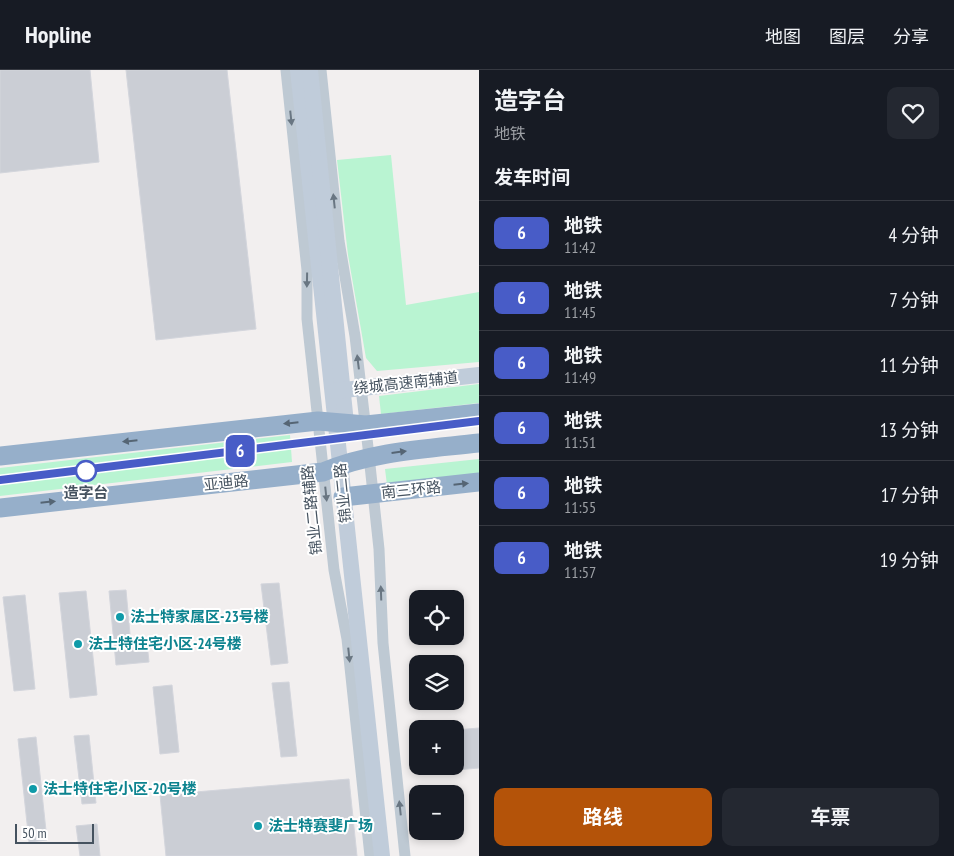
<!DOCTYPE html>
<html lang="zh">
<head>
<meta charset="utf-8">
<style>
  :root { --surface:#171b24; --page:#242831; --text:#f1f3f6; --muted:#9ea1a6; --line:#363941; --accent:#b45309 }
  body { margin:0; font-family:"PT Sans Narrow","Noto Sans SC",sans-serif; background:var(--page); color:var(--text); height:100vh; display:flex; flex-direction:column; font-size:19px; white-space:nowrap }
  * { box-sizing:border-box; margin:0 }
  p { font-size:16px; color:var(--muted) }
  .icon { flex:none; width:28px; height:28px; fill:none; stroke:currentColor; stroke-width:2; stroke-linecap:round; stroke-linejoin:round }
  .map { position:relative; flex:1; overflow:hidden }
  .panel { display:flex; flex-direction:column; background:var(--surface); width:475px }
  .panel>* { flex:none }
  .badge { padding:0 10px; border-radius:8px; font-size:18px; line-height:32px }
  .controls { position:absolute; left:409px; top:520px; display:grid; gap:10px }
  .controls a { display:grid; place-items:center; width:55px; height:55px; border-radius:10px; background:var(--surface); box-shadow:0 2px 8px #0003; font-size:25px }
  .scale { position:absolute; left:15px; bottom:12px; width:79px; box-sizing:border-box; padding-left:5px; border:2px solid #45525f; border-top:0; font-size:14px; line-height:18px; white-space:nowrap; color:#45525f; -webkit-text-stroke:4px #fff; paint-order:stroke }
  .map>.badge { position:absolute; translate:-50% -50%; box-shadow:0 0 0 2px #fff }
  h2 { padding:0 15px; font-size:19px; line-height:45px }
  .round { display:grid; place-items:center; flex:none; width:52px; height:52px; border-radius:10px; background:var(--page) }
  .overview { display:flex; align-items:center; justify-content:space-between; height:85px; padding:0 15px }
  h1 { font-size:24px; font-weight:700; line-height:38px }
  .cta { display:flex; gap:10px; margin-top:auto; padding:10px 15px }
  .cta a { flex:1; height:58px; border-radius:10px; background:var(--accent); color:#fff; font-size:20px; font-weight:700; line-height:58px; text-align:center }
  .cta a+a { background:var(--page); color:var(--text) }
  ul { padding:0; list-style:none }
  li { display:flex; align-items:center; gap:15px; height:65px; padding:0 15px; border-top:1px solid var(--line) }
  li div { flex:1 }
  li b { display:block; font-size:19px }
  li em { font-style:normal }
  li .badge { min-width:55px; font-weight:700; text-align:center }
  header { display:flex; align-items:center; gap:30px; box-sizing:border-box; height:70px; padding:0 25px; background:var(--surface); border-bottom:1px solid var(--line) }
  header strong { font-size:24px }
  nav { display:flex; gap:28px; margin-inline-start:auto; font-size:18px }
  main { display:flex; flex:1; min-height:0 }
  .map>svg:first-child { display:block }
  .green { fill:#b9f4d2 }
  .building { fill:#cbced5; stroke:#d3d5dc }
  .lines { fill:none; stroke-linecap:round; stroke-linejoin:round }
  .minor { stroke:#bec9d3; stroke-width:11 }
  .secondary { stroke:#c0ccda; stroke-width:16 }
  .trunk { stroke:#96afca; stroke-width:19 }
  .oneway { fill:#697682 }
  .oneway2 { fill:#556574 }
  .line-casing { stroke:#fff; stroke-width:11 }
  .line { stroke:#485cc7; stroke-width:8 }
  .stop-dot { fill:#fff; stroke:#485cc7; stroke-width:2.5 }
  .culture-dot { fill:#0f9aa8; stroke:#fff; stroke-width:2 }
  .labels { text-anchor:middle; stroke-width:4; stroke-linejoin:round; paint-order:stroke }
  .street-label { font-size:15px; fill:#45525f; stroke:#fff }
  .stop-label { font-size:15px; font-weight:bold; fill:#45525f; stroke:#fff }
  .culture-label { font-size:15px; font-weight:bold; fill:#0d838f; stroke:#fff; text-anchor:start }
</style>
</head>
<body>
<header>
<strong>Hopline</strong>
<nav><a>地图</a><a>图层</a><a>分享</a></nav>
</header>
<main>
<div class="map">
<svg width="479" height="786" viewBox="0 0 479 786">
  <rect width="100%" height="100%" fill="#f2efef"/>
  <g class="green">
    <polygon points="391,85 406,235 479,222 479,292 377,301 366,288 348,185 337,90"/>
    <polygon points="479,314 479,333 381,344 379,326"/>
    <polygon points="290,365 292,392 0,426 0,398"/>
    <polygon points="479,389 479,404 387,415 385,399"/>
  </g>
  <g class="building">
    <polygon points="0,0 90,0 99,92 0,103"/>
    <polygon points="126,0 227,0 256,259 156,270"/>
    <polygon points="279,513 288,593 271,595 261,514"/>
    <polygon points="126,520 131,575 147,573 149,592 116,595 109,521"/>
    <polygon points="86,521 97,625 70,628 59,523"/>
    <polygon points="25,525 35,619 14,621 3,527"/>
    <polygon points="289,612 297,686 281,687 272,613"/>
    <polygon points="172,615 179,682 160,684 153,617"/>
    <polygon points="479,658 479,698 445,701 431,696 455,696 455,660"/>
    <polygon points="89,665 96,733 82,734 74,666"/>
    <polygon points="36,667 47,770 29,772 18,669"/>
    <polygon points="349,709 357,786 166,786 160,725"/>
    <polygon points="97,754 100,786 80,786 76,756"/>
  </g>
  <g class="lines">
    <g class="minor">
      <polyline points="286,0 307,200 307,249 312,295 334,500 347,569 370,786"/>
      <polyline points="321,0 339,171 355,266 369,386 379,479 383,573 405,786"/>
    </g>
    <g class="secondary">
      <polyline points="298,0 382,786"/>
      <polyline points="310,0 347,363"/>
      <polyline points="335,321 479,305"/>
    </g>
    <g class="trunk">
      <polyline points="0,386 318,351 366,355 479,343"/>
      <polyline points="343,427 479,412"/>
      <path d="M0,438l323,-36c50,-21 103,-23 156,-29"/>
    </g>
  </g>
  <defs><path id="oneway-solid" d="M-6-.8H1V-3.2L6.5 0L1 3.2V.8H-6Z" transform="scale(1.25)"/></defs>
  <g class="oneway">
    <use href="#oneway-solid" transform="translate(291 48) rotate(84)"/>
    <use href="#oneway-solid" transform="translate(334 131) rotate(-96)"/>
    <use href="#oneway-solid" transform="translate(307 210) rotate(91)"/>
    <use href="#oneway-solid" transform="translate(358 292) rotate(-97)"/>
    <use href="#oneway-solid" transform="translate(326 424) rotate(84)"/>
    <use href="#oneway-solid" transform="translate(381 523) rotate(-92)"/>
    <use href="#oneway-solid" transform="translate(349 585) rotate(84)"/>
    <use href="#oneway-solid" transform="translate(400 738) rotate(-96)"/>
  </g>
  <g class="oneway2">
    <use href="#oneway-solid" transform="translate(291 353) rotate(174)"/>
    <use href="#oneway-solid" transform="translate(130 371) rotate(174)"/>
    <use href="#oneway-solid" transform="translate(399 382) rotate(-7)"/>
    <use href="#oneway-solid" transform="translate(461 414) rotate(-6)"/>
    <use href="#oneway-solid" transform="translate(48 432) rotate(-6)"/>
  </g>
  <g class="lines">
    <defs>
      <polyline id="line" points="0,410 479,351"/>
    </defs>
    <use href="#line" class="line-casing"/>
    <use href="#line" class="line"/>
  </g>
  <circle class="stop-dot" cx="86" cy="401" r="10"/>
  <g class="culture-dot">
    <circle cx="120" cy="547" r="5"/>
    <circle cx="78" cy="574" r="5"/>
    <circle cx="33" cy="719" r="5"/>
    <circle cx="258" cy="756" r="5"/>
  </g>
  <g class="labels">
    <g class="street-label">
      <text transform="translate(406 313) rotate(-6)" y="5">绕城高速南辅道</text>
      <text transform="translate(226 413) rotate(-6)" y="5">亚迪路</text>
      <text transform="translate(411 420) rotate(-6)" y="5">南三环路</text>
      <text transform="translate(343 423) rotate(-96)" y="5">锦业二路</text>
      <text transform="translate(312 440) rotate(-96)" y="5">锦业二路辅路</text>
    </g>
    <g class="stop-label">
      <text x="86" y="428">造字台</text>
    </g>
    <g class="culture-label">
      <text x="130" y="552">法士特家属区-23号楼</text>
      <text x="88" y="579">法士特住宅小区-24号楼</text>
      <text x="43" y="724">法士特住宅小区-20号楼</text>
      <text x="268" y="761">法士特赛斐广场</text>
    </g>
  </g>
</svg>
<div class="controls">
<a><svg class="icon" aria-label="locate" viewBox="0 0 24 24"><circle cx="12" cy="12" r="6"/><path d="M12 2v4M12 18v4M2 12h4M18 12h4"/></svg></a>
<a><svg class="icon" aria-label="layers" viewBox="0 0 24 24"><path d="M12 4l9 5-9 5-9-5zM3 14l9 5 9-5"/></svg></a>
<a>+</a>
<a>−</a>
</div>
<div class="scale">50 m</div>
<b class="badge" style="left:240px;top:381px;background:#485cc7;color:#fff">6</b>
</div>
<section class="panel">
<div class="overview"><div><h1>造字台</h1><p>地铁</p></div><a class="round"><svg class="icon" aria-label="heart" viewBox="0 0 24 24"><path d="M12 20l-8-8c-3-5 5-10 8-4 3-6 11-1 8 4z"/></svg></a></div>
<h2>发车时间</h2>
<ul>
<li><span class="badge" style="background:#485cc7;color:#fff">6</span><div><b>地铁</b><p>11:42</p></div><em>4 分钟</em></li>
<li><span class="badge" style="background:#485cc7;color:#fff">6</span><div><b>地铁</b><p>11:45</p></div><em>7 分钟</em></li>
<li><span class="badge" style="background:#485cc7;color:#fff">6</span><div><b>地铁</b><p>11:49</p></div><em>11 分钟</em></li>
<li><span class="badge" style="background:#485cc7;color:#fff">6</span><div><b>地铁</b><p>11:51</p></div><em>13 分钟</em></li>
<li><span class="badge" style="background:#485cc7;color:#fff">6</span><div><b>地铁</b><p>11:55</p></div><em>17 分钟</em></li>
<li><span class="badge" style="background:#485cc7;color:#fff">6</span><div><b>地铁</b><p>11:57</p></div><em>19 分钟</em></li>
</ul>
<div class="cta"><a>路线</a><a>车票</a></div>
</section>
</main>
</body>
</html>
